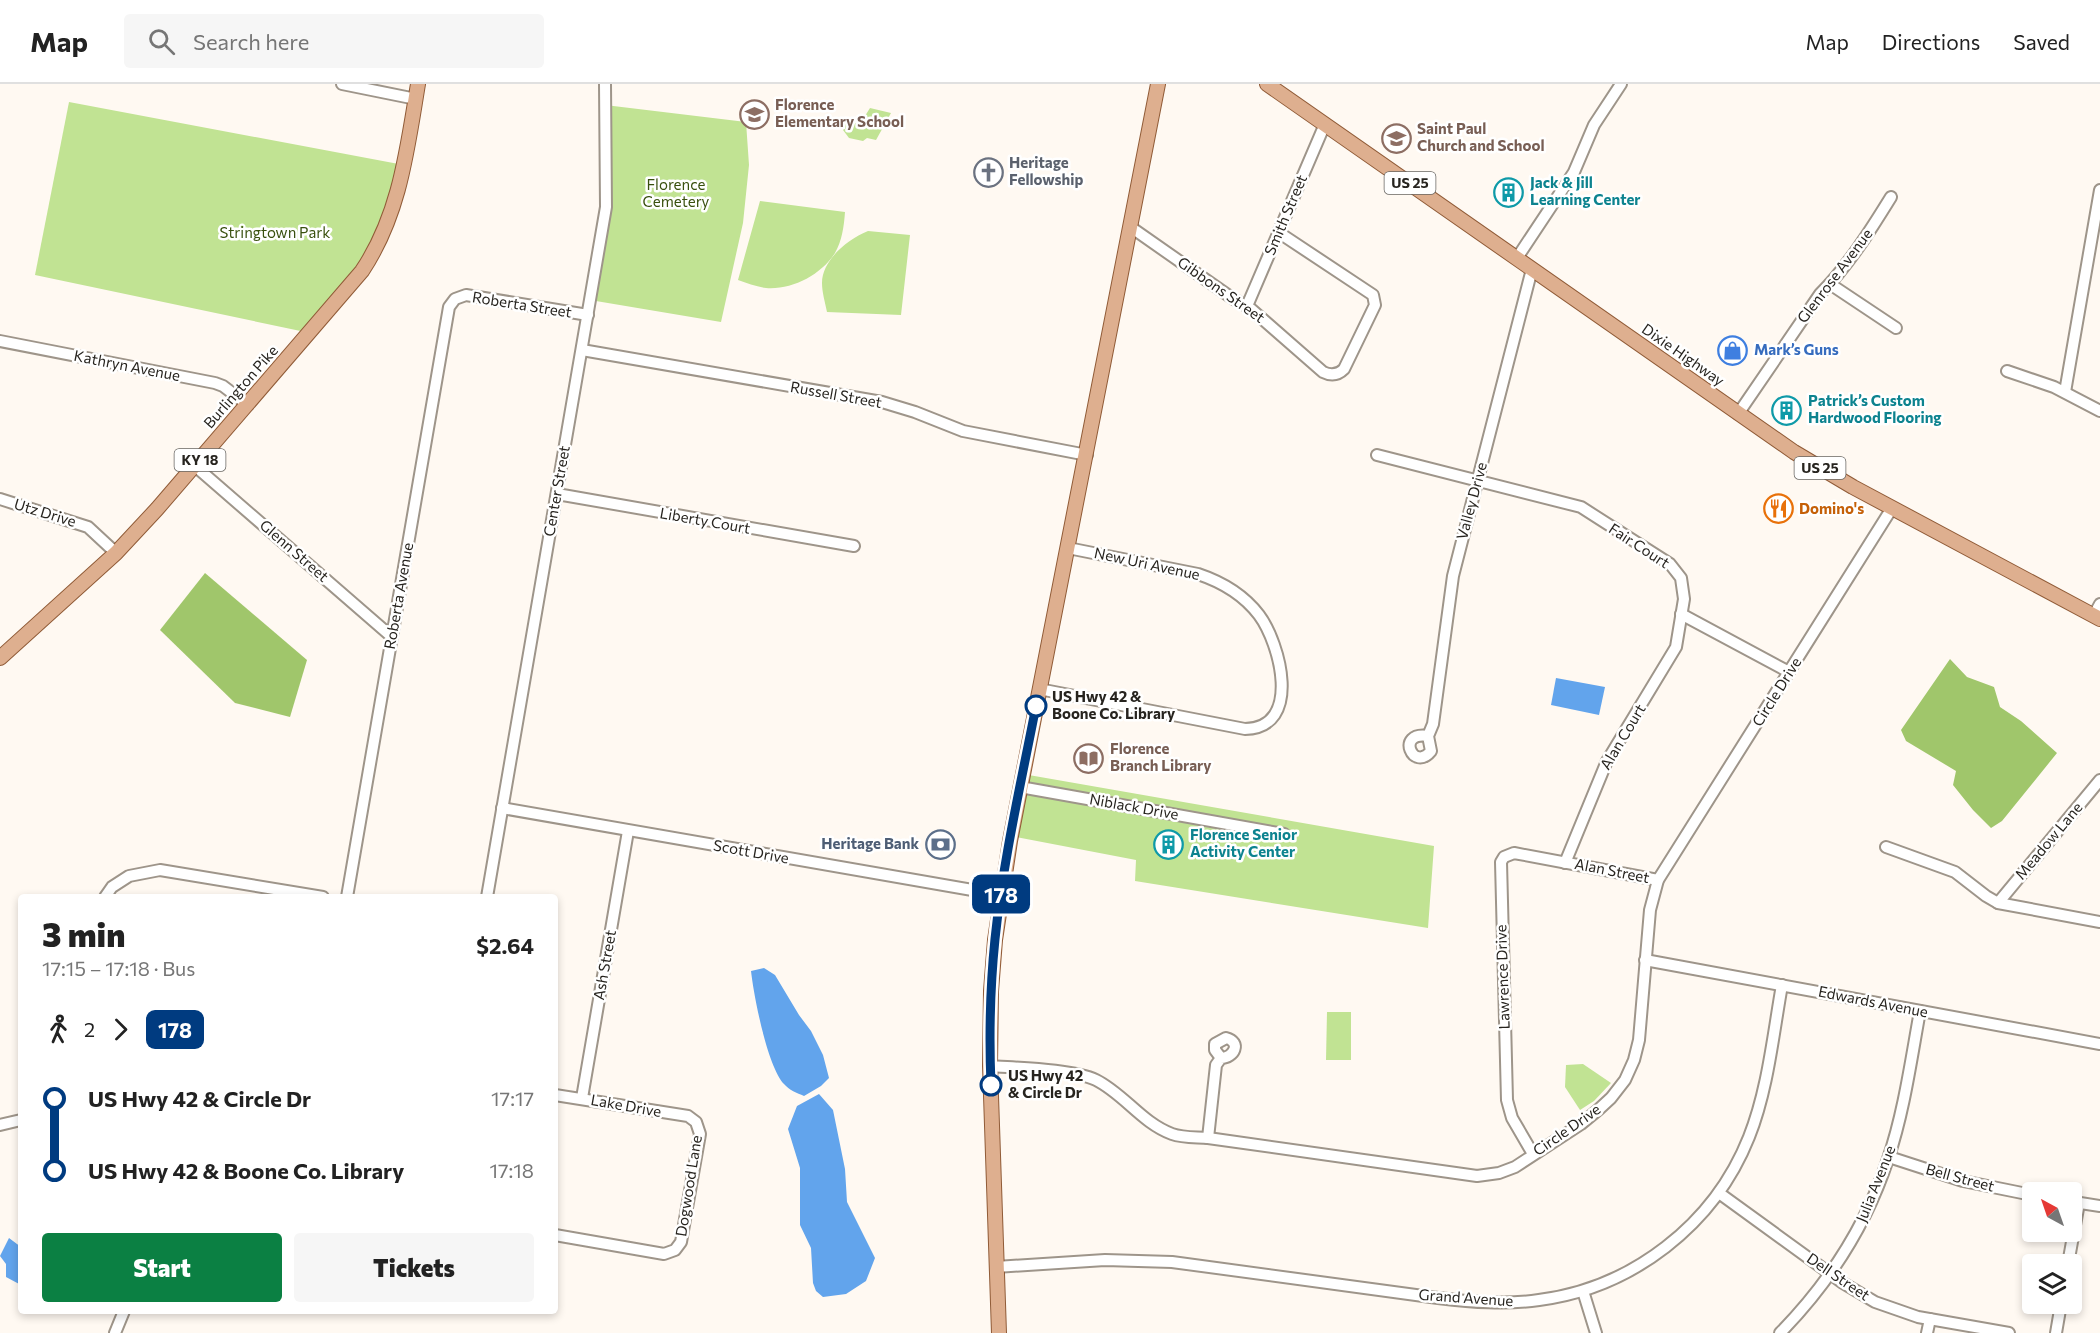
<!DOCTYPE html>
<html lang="en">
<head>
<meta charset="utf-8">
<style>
  :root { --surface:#fff; --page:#f6f6f6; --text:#222; --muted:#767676; --line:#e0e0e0; --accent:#0b8043 }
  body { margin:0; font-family:Commissioner,sans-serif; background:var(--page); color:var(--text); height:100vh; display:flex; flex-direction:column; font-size:22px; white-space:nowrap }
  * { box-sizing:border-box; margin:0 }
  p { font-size:20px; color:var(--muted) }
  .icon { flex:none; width:33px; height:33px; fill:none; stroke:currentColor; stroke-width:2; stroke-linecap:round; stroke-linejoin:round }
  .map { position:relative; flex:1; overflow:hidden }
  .details { position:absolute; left:18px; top:810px; width:540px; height:420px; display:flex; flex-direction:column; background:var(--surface); border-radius:6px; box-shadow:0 3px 9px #0003 }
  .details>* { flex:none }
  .badge { padding:0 12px; border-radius:9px; font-size:21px; line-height:39px }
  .needle { width:39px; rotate:320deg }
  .tools { position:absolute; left:2022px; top:1098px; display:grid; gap:12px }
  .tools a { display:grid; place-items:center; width:60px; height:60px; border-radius:6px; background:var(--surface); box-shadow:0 3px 9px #0003; font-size:30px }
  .map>.badge { position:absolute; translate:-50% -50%; box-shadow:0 0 0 3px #fff }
  .legs { display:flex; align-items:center; gap:9px; height:66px; padding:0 24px; font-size:20px }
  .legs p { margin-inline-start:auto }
  .overview { display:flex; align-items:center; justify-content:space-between; height:102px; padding:0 24px }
  h1 { font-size:33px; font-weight:800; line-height:45px }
  .button { display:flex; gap:12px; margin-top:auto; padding:12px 24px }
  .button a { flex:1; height:69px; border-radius:6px; background:var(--accent); color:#fff; font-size:24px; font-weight:800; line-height:69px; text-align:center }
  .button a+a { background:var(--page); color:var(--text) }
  ul { padding:0 24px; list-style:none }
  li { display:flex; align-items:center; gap:21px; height:72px; font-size:22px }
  li i { display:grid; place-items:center; width:9px; height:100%; margin:0 8px; background:currentColor }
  li i::after { content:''; width:15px; height:15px; margin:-8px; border:4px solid; border-radius:50%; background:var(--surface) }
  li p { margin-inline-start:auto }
  li:first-child i { background:linear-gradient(#0000 50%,currentColor 0) }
  li:last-child i { background:linear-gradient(currentColor 50%,#0000 0) }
  header { display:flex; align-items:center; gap:36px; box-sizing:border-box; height:84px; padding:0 30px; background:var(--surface); border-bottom:2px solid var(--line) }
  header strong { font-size:28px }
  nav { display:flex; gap:33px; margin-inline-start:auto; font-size:21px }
  .search { width:420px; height:54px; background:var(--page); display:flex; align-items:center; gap:15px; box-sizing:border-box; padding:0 21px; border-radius:6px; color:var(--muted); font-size:22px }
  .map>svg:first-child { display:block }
  .green { fill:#c1e393 }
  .forest { fill:#a0c66b }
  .water { fill:#62a4ec }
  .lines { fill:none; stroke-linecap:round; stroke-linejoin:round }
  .minor-casing { stroke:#9e958a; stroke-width:14 }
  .major-casing { stroke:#905b37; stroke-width:16 }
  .minor { stroke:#fff; stroke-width:10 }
  .major { stroke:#deaf8f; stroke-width:14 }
  .line-1-casing { stroke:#fff; stroke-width:14 }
  .line-1 { stroke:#003b80; stroke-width:9 }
  .stop-1-dot { fill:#fff; stroke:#003b80; stroke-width:3 }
  .labels { text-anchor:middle; stroke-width:5; stroke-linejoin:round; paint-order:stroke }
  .shield { fill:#fff; stroke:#686662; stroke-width:1.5 }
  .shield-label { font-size:14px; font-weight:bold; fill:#27241f }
  .education-label { font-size:15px; font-weight:bold; fill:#785e54; stroke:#fff; text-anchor:start }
  .worship-label { font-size:15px; font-weight:bold; fill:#5b616d; stroke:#fff; text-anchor:start }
  .culture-label { font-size:15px; font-weight:bold; fill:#0d838f; stroke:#fff; text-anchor:start }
  .park-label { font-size:15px; fill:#39500e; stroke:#fff }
  .street-label { font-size:15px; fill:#27241f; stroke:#fff }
  .shop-label { font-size:15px; font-weight:bold; fill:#366cbe; stroke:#fff; text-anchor:start }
  .food-label { font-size:15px; font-weight:bold; fill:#c56008; stroke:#fff; text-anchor:start }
  .stop-label { font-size:15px; font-weight:bold; fill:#27241f; stroke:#fff; text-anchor:start }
  .service-label { font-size:15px; font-weight:bold; fill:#4e5e75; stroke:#fff; text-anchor:end }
</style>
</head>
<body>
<header>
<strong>Map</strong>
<div class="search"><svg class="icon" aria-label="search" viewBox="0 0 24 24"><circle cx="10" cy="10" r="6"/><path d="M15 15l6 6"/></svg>Search here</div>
<nav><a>Map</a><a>Directions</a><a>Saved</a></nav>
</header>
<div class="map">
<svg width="2100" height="1249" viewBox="0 0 2100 1249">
  <rect width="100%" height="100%" fill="#fff9f2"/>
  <g class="green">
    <polygon points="69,18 404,81 379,160 310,249 35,191"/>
    <polygon points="605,21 746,38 749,81 743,139 721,238 590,216 606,123"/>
    <polygon points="870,24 891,29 876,56 867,54 863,57 849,54 843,46 846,37 860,40"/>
    <path d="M760,117l85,11c-1,14 -3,29 -10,41 -14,22 -43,37 -69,35 -9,-1 -19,-5 -28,-8z"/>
    <path d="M868,147l42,4 -9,80 -74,-3c-2,-10 -5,-20 -5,-29 0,-23 26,-44 46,-52z"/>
    <polygon points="1023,690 1434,762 1428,844 1135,797 1136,776 1011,752"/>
    <polygon points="1327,928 1351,928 1351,976 1326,976"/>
    <polygon points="1583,980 1611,999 1594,1017 1580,1026 1565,1003 1566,981"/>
  </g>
  <g class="forest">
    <polygon points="205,489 307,576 290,633 235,619 160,546"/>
    <polygon points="1950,575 1967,593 1994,603 2000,623 2021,637 2057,669 2002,737 1991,744 1973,726 1953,701 1956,687 1906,657 1901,646"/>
  </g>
  <g class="water">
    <polygon points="1556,594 1605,603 1599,631 1551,621"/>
    <path d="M764,884l11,7 24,40 12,16 12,24 6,23 -8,8 -17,10c-7,-3 -15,-6 -20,-12 -17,-19 -30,-87 -33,-113z"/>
    <polygon points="819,1010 833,1026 845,1085 847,1118 875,1174 866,1197 846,1210 823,1213 816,1207 813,1199 811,1164 800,1141 800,1084 788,1045 797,1022"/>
    <polygon points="9,1154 21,1163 21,1201 6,1193 6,1180 0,1172"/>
  </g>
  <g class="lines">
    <defs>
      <g id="minor">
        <polyline points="342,0 416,15"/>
        <path d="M1132,144l100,70 19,11 72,63c8,4 15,3 21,-3l31,-64 -2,-10 -95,-63"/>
        <polyline points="1517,174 1574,88 1594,41 1621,0"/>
        <polyline points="1830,200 1896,244"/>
        <polyline points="1247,222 1325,40"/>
        <polyline points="0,257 215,299 223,302 248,321"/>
        <polyline points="582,266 882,318 915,328 963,347 1087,371"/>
        <polyline points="2007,287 2054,303 2100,327"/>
        <polyline points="2065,308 2100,106"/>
        <path d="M1738,330l82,-120c28,-28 50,-63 71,-97"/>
        <polyline points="1377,371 1581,423 1670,480 1681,494 1684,515 1676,563 1607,677 1565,779"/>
        <polyline points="195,382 392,553"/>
        <polyline points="557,410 854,462"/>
        <polyline points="0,415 88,443 116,469"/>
        <polyline points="1681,530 1789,588"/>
        <polyline points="2094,531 2100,520"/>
        <path d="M1039,605l206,40c58,-1 35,-86 14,-114 -16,-21 -37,-33 -61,-41l-130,-26"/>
        <path d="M1428,652l3,15c-18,22 -36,-20 -3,-15l5,-12 20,-148 79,-307"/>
        <polyline points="1020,703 1284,750"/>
        <polyline points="502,724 1001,811"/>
        <polyline points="1886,763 1955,788 1986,812 1998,819 2100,838"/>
        <polyline points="105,813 112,803 129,792 160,786 323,813"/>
        <polyline points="347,813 449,223 455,215 466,211 588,231"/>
        <polyline points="487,813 606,123 605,0"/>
        <polyline points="1998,819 2100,696"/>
        <polyline points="1645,876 2100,960"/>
        <path d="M990,982c28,2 83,3 106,14 28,14 46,43 76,54 11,4 24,3 36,4l269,38 22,-3 16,-6 66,-43 17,-14 13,-12 14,-18 9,-20 5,-20 11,-130 8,-30 234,-372"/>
        <polyline points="555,1011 688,1032 696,1038 700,1050 681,1158 675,1166 664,1170 555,1151"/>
        <polyline points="582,1014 628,747"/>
        <polyline points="0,1041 21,1036"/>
        <path d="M1208,1054l8,-73 5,-7c13,0 21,-16 5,-20l-11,6v6l6,8"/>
        <polyline points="1533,1070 1512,1034 1507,1016 1501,778 1504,773 1514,769 1658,796"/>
        <polyline points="1889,1073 1963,1097 2032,1111"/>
        <polyline points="1719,1109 1843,1199 1875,1218 1918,1233 2009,1249"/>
        <polyline points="2074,1118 2100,1122"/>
        <polyline points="2068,1180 2079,1119"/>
        <path d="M996,1183l109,-7 67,2 266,36c34,4 67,7 101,2 93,-12 175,-75 210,-163 19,-48 24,-102 33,-152"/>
        <polyline points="1583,1207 1596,1249"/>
        <polyline points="115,1249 124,1227"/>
        <path d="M1780,1249c49,-50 86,-107 108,-174 16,-47 23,-99 32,-148"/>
        <polyline points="1927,1249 1930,1235"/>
        <polyline points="2056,1249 2061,1220"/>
      </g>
      <g id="major">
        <polyline points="1267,0 1794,368 1853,403 2100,535"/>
        <path d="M0,574l116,-105 41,-44 205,-238c38,-57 45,-121 56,-187"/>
        <polyline points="999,1249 990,982 991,907 995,856 1010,757 1158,0"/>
      </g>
    </defs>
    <use href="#minor" class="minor-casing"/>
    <use href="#major" class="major-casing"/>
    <use href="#minor" class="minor"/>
    <use href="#major" class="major"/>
  </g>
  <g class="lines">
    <defs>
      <path id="line-1" d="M991,1001c-2,-48 -1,-97 4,-146 8,-78 26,-156 41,-233"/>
    </defs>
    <use href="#line-1" class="line-1-casing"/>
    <use href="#line-1" class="line-1"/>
  </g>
  <defs>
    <symbol id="school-ring" viewBox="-11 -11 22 22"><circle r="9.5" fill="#fff" stroke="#8d6e63" stroke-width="1.5"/><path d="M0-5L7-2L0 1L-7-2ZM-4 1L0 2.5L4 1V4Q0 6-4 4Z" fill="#8d6e63"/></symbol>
    <symbol id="church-ring" viewBox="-11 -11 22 22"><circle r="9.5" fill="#fff" stroke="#6b7280" stroke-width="1.5"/><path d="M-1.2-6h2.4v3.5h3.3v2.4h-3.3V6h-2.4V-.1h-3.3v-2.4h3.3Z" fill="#6b7280"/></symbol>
    <symbol id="building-ring" viewBox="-11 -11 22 22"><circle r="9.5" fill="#fff" stroke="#0f9aa8" stroke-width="1.5"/><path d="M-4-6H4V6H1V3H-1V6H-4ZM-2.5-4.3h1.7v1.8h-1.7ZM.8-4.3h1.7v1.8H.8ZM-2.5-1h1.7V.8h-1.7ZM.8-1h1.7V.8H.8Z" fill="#0f9aa8"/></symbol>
    <symbol id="shop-ring" viewBox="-11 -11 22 22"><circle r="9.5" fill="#fff" stroke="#3f7fe0" stroke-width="1.5"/><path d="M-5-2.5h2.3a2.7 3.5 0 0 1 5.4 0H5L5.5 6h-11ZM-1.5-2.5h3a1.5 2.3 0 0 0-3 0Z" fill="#3f7fe0"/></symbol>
    <symbol id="restaurant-ring" viewBox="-11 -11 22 22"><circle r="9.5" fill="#fff" stroke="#e8710a" stroke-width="1.5"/><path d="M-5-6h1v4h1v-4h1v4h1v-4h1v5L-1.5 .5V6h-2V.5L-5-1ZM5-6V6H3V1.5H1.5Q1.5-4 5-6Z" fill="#e8710a"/></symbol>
    <symbol id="library-ring" viewBox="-11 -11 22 22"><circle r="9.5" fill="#fff" stroke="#8d6e63" stroke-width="1.5"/><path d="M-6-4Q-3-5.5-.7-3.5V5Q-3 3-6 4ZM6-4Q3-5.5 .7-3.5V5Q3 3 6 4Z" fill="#8d6e63"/></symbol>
    <symbol id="bank-ring" viewBox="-11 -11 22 22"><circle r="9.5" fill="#fff" stroke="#5c6f8a" stroke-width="1.5"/><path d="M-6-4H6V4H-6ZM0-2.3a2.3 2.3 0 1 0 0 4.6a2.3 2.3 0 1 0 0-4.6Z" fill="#5c6f8a"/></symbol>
  </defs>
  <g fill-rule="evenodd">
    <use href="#school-ring" x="738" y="14" width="33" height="33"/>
    <use href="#school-ring" x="1380" y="38" width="33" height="33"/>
    <use href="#church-ring" x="972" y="72" width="33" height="33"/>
    <use href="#building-ring" x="1492" y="92" width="33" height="33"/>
    <use href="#shop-ring" x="1716" y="250" width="33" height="33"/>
    <use href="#building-ring" x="1770" y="310" width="33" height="33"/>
    <use href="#restaurant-ring" x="1762" y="408" width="33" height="33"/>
    <use href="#library-ring" x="1072" y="658" width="33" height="33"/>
    <use href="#bank-ring" x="924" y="744" width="33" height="33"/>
    <use href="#building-ring" x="1152" y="744" width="33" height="33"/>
  </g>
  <g class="stop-1-dot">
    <circle cx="1036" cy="622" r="10"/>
    <circle cx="991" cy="1001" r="10"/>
  </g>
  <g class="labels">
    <g class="shield">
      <rect x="1384.5" y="88" width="51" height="22" rx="4.5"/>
      <rect x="174.5" y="365" width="51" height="22" rx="4.5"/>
      <rect x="1794.5" y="373" width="51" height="22" rx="4.5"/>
    </g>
    <g class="shield-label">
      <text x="1410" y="104">US 25</text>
      <text x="200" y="381">KY 18</text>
      <text x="1820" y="389">US 25</text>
    </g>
    <g class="education-label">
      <text x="775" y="26">Florence<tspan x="775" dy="17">Elementary School</tspan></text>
      <text x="1417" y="50">Saint Paul<tspan x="1417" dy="17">Church and School</tspan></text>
      <text x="1110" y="670">Florence<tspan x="1110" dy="17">Branch Library</tspan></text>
    </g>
    <g class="worship-label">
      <text x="1009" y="84">Heritage<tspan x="1009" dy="17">Fellowship</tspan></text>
    </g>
    <g class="culture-label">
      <text x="1530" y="104">Jack &amp; Jill<tspan x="1530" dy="17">Learning Center</tspan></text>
      <text x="1808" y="322">Patrick’s Custom<tspan x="1808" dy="17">Hardwood Flooring</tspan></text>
      <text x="1190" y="756">Florence Senior<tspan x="1190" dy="17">Activity Center</tspan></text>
    </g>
    <g class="park-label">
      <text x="676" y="106">Florence<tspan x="676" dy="17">Cemetery</tspan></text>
      <text x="275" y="154">Stringtown Park</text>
    </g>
    <g class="street-label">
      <text transform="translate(1286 131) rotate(-67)" y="5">Smith Street</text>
      <text transform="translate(1835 192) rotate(-53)" y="5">Glenrose Avenue</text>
      <text transform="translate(1221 206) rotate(35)" y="5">Gibbons Street</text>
      <text transform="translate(522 221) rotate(9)" y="5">Roberta Street</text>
      <text transform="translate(1683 271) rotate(35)" y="5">Dixie Highway</text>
      <text transform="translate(127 282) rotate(11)" y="5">Kathryn Avenue</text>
      <text transform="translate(241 303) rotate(-49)" y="5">Burlington Pike</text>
      <text transform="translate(836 311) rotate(10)" y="5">Russell Street</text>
      <text transform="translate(557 407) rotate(-80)" y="5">Center Street</text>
      <text transform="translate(1472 417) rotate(-75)" y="5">Valley Drive</text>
      <text transform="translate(45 429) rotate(17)" y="5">Utz Drive</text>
      <text transform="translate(705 437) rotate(10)" y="5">Liberty Court</text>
      <text transform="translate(1639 462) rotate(33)" y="5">Fair Court</text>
      <text transform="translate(294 467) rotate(41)" y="5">Glenn Street</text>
      <text transform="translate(1147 480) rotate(12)" y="5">New Uri Avenue</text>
      <text transform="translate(399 512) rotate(-80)" y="5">Roberta Avenue</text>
      <text transform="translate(1777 608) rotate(-58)" y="5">Circle Drive</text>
      <text transform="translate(1623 653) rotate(-59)" y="5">Alan Court</text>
      <text transform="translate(1134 723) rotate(10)" y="5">Niblack Drive</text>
      <text transform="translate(2049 757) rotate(-50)" y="5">Meadow Lane</text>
      <text transform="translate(751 768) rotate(10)" y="5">Scott Drive</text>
      <text transform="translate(1612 787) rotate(11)" y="5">Alan Street</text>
      <text transform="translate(605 881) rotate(-80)" y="5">Ash Street</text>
      <text transform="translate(1503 893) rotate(-92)" y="5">Lawrence Drive</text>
      <text transform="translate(1873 918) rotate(11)" y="5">Edwards Avenue</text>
      <text transform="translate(626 1022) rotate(10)" y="5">Lake Drive</text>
      <text transform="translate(1567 1046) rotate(-35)" y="5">Circle Drive</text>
      <text transform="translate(1960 1094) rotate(15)" y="5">Bell Street</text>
      <text transform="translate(1876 1100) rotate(-68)" y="5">Julia Avenue</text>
      <text transform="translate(689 1102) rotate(-81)" y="5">Dogwood Lane</text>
      <text transform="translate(1838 1193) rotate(34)" y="5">Dell Street</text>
      <text transform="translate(1466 1214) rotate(4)" y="5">Grand Avenue</text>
    </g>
    <g class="shop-label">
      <text x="1754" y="271">Mark’s Guns</text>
    </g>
    <g class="food-label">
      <text x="1799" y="430">Domino's</text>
    </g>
    <g class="stop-label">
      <text x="1052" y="618">US Hwy 42 &amp;<tspan x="1052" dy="17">Boone Co. Library</tspan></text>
      <text x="1008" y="997">US Hwy 42<tspan x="1008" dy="17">&amp; Circle Dr</tspan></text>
    </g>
    <g class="service-label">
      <text x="919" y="765">Heritage Bank</text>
    </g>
  </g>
</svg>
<div class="tools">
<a><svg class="needle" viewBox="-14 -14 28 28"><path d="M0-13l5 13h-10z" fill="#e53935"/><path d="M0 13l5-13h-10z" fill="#767676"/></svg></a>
<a><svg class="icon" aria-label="layers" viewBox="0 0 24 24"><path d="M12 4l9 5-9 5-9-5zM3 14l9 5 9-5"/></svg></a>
</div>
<b class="badge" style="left:1001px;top:810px;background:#003b80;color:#fff">178</b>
<section class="details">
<div class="overview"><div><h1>3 min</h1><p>17:15 – 17:18 · Bus</p></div><b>$2.64</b></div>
<div class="legs"><svg class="icon" aria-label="walk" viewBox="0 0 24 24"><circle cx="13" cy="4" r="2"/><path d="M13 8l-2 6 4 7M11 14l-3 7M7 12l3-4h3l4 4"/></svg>2<svg class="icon" aria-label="forward" viewBox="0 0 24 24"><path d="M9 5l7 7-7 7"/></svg><b class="badge" style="background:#003b80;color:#fff">178</b></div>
<ul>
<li><i style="color:#003b80"></i><b>US Hwy 42 &amp; Circle Dr</b><p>17:17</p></li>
<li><i style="color:#003b80"></i><b>US Hwy 42 &amp; Boone Co. Library</b><p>17:18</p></li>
</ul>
<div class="button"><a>Start</a><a>Tickets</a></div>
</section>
</div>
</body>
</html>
